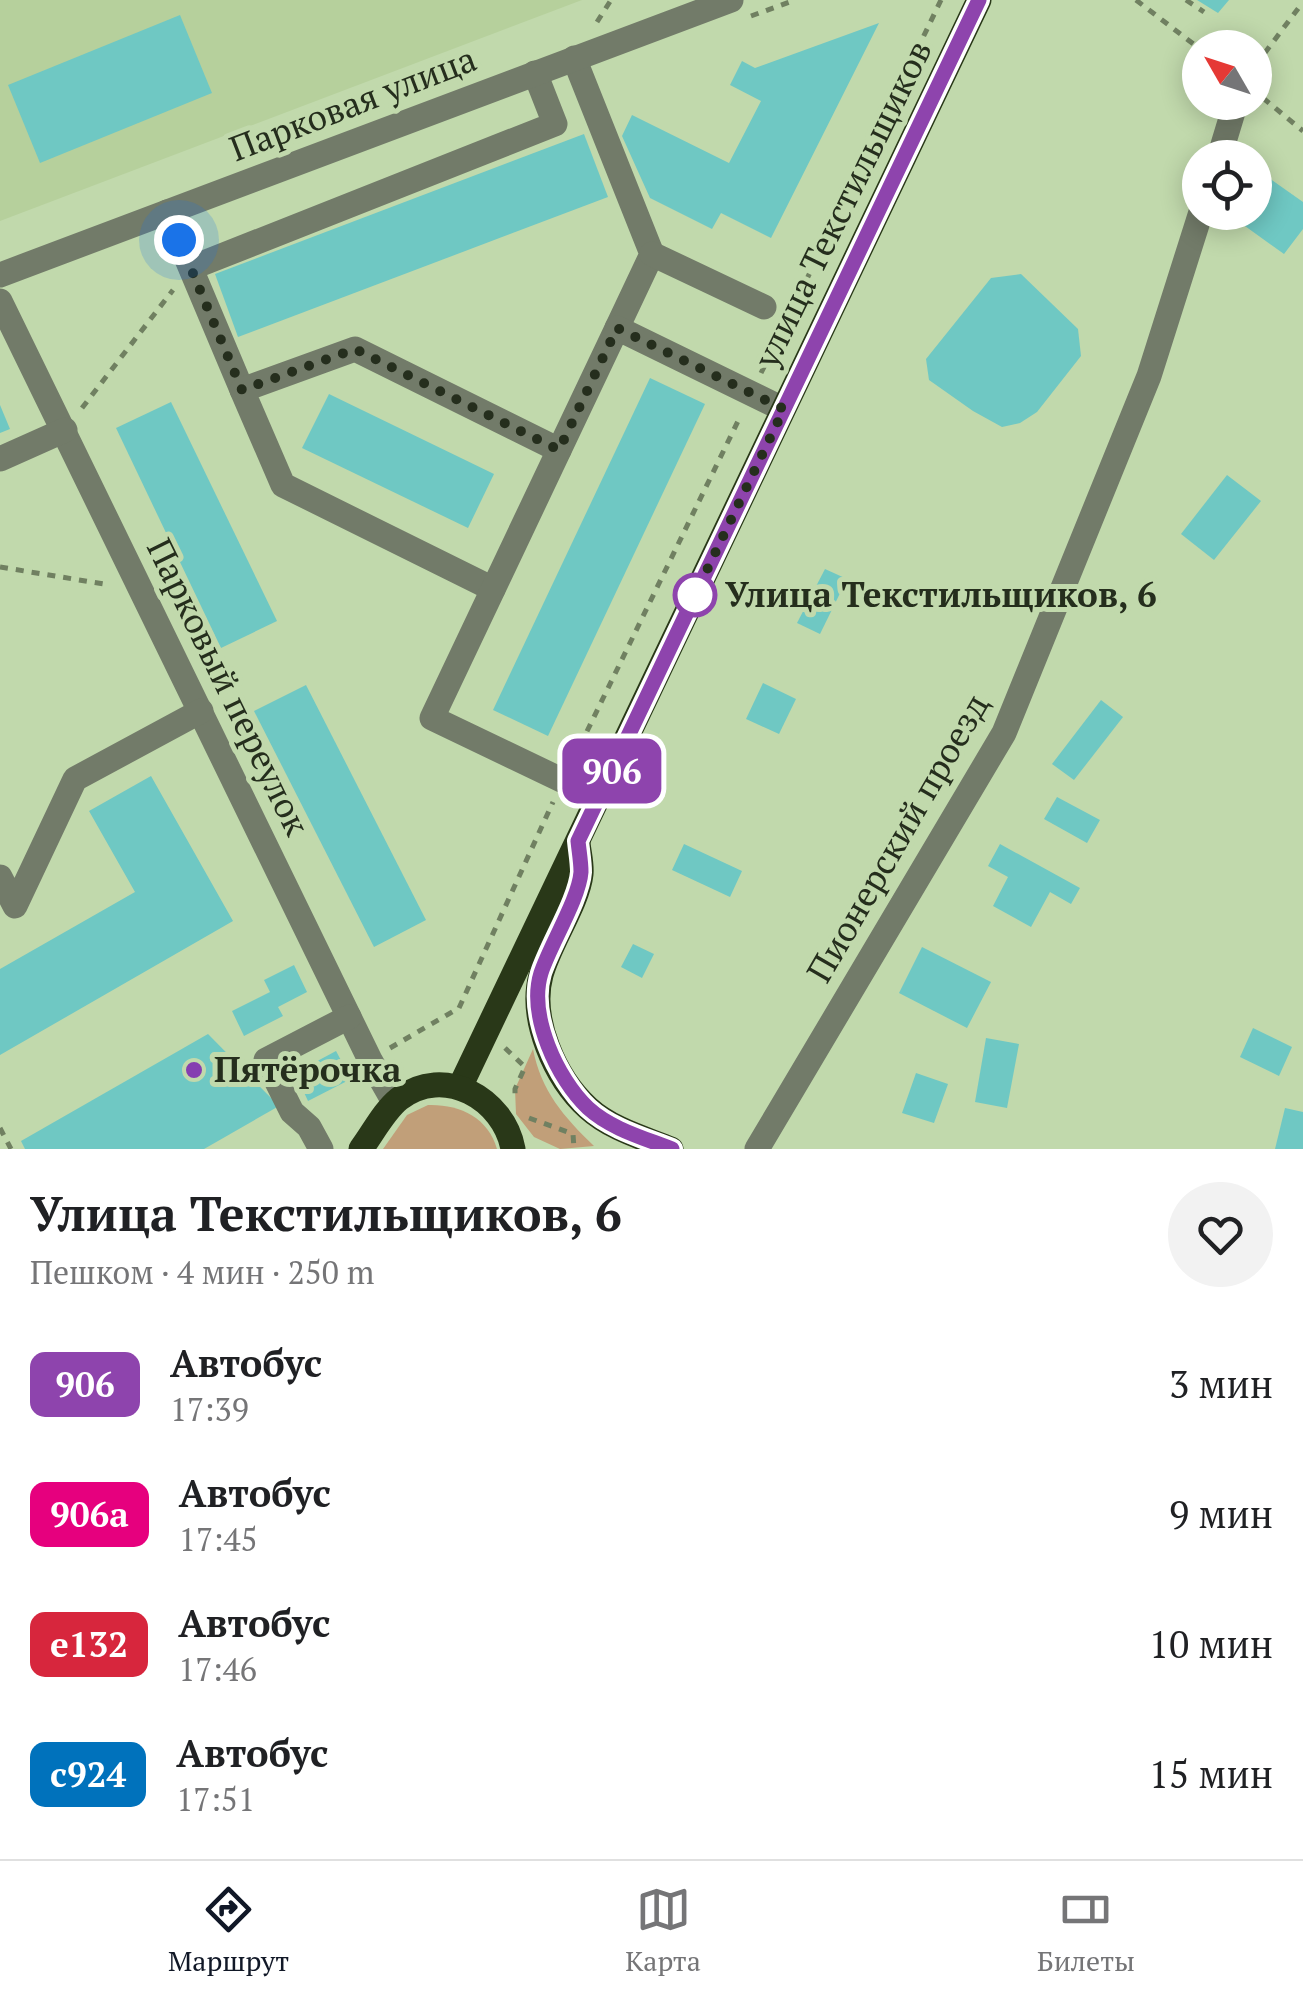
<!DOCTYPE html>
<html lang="ru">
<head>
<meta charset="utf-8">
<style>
  :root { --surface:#fff; --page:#f2f2f2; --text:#202124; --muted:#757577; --line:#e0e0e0; --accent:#111827 }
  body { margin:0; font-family:"PT Serif",serif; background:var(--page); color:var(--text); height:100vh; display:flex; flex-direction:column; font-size:38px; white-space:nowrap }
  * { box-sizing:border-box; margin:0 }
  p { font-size:32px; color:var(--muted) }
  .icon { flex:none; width:55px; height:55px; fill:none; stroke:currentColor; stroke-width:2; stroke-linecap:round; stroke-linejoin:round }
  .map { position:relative; height:1149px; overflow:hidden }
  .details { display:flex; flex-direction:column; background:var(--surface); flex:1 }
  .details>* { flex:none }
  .badge { padding:0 20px; border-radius:15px; font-size:35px; line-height:65px }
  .needle { width:65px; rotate:309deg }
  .controls { position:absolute; left:1182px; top:30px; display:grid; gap:20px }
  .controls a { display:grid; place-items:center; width:90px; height:90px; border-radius:50%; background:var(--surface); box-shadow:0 5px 25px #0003; font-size:50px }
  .you { position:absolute; width:50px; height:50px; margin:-25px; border:8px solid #fff; border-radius:50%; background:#1a73e8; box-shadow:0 0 0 15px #1a73e833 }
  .map>.badge { position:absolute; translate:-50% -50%; box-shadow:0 0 0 5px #fff }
  .round { display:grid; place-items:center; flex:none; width:105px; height:105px; border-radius:52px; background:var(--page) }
  .summary { display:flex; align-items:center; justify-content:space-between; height:170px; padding:0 30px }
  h1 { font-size:48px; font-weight:700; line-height:75px }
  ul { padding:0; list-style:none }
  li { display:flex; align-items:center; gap:30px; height:130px; padding:0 30px }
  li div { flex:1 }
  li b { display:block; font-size:38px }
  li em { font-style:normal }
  li .badge { min-width:110px; font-weight:700; text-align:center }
  .tab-bar { display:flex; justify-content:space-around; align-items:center; height:140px; border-top:2px solid var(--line); background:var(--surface); font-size:28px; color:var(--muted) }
  .tab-bar a { display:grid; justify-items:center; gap:5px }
  .tab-bar .selected { color:var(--accent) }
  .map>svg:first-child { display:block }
  .built { fill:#b6d09c }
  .green { fill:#c19f79 }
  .building { fill:#6fc8c3 }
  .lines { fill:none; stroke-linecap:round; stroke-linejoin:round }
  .path { stroke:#708061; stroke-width:5; stroke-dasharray:8 8; stroke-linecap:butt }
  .minor { stroke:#727b69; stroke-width:25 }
  .major { stroke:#293818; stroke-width:25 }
  .line-casing { stroke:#fff; stroke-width:22 }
  .line { stroke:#8e44ad; stroke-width:15 }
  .walk { stroke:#252e1d; stroke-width:10; stroke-dasharray:0 18 }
  .stop-dot { fill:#fff; stroke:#8e44ad; stroke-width:5 }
  .poi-dot { fill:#853eb1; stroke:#c1d9ac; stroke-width:4 }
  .labels { text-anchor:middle; stroke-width:10; stroke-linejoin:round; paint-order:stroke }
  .street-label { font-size:35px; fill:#252e1d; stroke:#c1d9ac }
  .stop-label { font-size:35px; font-weight:bold; fill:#252e1d; stroke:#c1d9ac; text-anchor:start }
  .poi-label { font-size:35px; font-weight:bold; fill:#252e1d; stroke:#c1d9ac; text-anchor:start }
</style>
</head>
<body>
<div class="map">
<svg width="1303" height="1149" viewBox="0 0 1303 1149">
  <rect width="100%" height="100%" fill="#c1d9ac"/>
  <polygon class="built" points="0,0 582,0 0,221"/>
  <g class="green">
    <path d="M533,1049c8,42 31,68 61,97l-34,3 -26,-12 -18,-23 -1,-25z"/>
    <path d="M428,1105c31,-1 60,12 69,44h-114l24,-34z"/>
  </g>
  <g class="building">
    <polygon points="1197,0 1229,0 1218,13"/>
    <polygon points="180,15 212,93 40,163 8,85"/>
    <polygon points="879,23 771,238 721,213 712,229 650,198 622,136 632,115 729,163 761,101 730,85 742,61 755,68"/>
    <polygon points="584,134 608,197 238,337 215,274"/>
    <polygon points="1269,178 1303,202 1303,229 1284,254 1238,221 1244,212 1255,212 1255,197"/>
    <polygon points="1021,274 1078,329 1081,356 1037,412 1020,423 1002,427 973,411 929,380 926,359 991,278"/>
    <polygon points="650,378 705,404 548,736 493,710"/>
    <polygon points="329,394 494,474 468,528 302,448"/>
    <polygon points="171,402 277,621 221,648 116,428"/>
    <polygon points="0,405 10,429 0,433"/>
    <polygon points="1227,475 1261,501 1214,560 1181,534"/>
    <polygon points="825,569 847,579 820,634 797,623"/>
    <polygon points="763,683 796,699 779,734 746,719"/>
    <polygon points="306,685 426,920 374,947 254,711"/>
    <polygon points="1101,700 1123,717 1074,780 1052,764"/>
    <polygon points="151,776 233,921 0,1055 0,969 135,892 89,811"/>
    <polygon points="1057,797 1100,820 1087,843 1044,819"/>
    <polygon points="684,844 742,871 730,897 672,870"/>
    <polygon points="1000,844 1080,888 1071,904 1050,892 1031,927 993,906 1008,877 988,866"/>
    <polygon points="633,944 654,954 642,978 621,967"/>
    <polygon points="922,947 991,982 967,1028 899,993"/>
    <polygon points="294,965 307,992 278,1007 283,1016 244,1036 232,1011 270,992 264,980"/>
    <polygon points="1253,1028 1292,1047 1279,1076 1240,1057"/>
    <polygon points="208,1034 279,1106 204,1149 25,1149 21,1141"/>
    <polygon points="986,1038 1019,1044 1007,1108 975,1102"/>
    <polygon points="336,1051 351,1079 308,1101 295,1073"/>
    <polygon points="916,1073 948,1084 934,1123 902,1113"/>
    <polygon points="1285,1108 1303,1112 1303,1149 1275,1149"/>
  </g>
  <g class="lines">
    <g class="path">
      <polyline points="1136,0 1200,49"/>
      <polyline points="1186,0 1204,12"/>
      <polyline points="751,16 795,0"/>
      <polyline points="597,22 611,0"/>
      <polyline points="1255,66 1303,2"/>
      <polyline points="1263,98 1303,131"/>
      <polyline points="792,310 941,0"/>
      <polyline points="761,373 785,325"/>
      <polyline points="82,408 173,290"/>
      <polyline points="0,567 110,585"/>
      <polyline points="573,760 741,415"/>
      <polyline points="459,1008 553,802"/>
      <polyline points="390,1048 459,1008"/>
      <polyline points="505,1048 525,1067 515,1089 515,1096"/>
      <polyline points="529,1118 573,1134 574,1149"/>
      <polyline points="0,1128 11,1149"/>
    </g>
    <g class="minor">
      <polyline points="574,58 652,254 617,328"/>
      <polyline points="1219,158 1236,102"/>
      <polyline points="167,212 242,390"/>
      <polyline points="652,254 764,307"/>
      <polyline points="191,268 555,124 535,73"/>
      <polyline points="0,275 731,0"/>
      <polyline points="0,301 370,1060 394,1102"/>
      <polyline points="0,459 65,430"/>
      <polyline points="493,589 283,485 242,390 355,349 559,450"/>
      <polyline points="599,798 432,718 617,328 783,409"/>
      <polyline points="0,877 15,906 75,779 201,711"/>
      <polyline points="321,1149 309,1127 292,1112 266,1060 349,1017"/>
      <polyline points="757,1149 1004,733 1149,376 1201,212"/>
    </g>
    <g class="major">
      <path d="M578,843c1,10 4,21 3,31 -3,29 -32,70 -40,101 -12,44 14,103 47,133 23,21 56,30 83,41"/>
      <polyline points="460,1087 979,0"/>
      <path d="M361,1149c12,-16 23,-38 38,-50 45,-35 105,0 114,50"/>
    </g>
  </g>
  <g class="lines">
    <defs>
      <path id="line" d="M672,1149c-28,-11 -61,-20 -84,-41 -31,-29 -60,-93 -47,-135 9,-28 38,-74 40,-101 0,-10 -2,-21 -3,-31l401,-841"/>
    </defs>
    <use href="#line" class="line-casing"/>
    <use href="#line" class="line"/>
    <polyline class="walk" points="179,240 242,390 355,349 559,450 617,328 784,409 695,595"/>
  </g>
  <circle class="stop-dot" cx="695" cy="595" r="20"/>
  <circle class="poi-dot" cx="194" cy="1070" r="10"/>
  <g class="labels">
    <g class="street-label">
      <text transform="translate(353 104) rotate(-21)" y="12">Парковая улица</text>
      <text transform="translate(843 204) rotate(-64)" y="12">улица Текстильщиков</text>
      <text transform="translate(228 687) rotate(64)" y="12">Парковый переулок</text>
      <text transform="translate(898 838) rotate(-60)" y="12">Пионерский проезд</text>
    </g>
    <g class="stop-label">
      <text x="725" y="607">Улица Текстильщиков, 6</text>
    </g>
    <g class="poi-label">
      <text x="214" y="1082">Пятёрочка</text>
    </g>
  </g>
</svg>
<div class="controls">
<a><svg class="needle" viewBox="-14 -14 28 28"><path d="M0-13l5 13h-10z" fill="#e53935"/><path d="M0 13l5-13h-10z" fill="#757577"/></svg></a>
<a><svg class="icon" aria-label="locate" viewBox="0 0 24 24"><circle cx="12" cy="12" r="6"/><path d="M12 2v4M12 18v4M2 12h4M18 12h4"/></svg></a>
</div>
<div class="you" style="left:179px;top:240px"></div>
<b class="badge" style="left:612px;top:771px;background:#8e44ad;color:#fff">906</b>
</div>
<section class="details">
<div class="summary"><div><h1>Улица Текстильщиков, 6</h1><p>Пешком · 4 мин · 250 m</p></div><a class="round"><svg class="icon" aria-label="heart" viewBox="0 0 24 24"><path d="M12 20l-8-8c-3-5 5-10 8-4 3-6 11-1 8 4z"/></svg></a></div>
<ul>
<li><span class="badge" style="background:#8e44ad;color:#fff">906</span><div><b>Автобус</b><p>17:39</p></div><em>3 мин</em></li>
<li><span class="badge" style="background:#e6007e;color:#fff">906а</span><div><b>Автобус</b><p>17:45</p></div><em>9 мин</em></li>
<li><span class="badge" style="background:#d7263d;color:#fff">е132</span><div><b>Автобус</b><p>17:46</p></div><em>10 мин</em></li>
<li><span class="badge" style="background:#0072bc;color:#fff">с924</span><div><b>Автобус</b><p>17:51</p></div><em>15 мин</em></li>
</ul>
</section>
<nav class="tab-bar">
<a class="selected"><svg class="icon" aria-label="directions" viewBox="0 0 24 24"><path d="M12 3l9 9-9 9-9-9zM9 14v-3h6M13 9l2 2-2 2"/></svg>Маршрут</a>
<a><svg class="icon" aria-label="map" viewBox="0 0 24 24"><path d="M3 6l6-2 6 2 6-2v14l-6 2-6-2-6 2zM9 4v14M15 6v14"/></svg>Карта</a>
<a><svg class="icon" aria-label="tickets" viewBox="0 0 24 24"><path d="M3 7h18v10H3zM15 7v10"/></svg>Билеты</a>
</nav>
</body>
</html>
